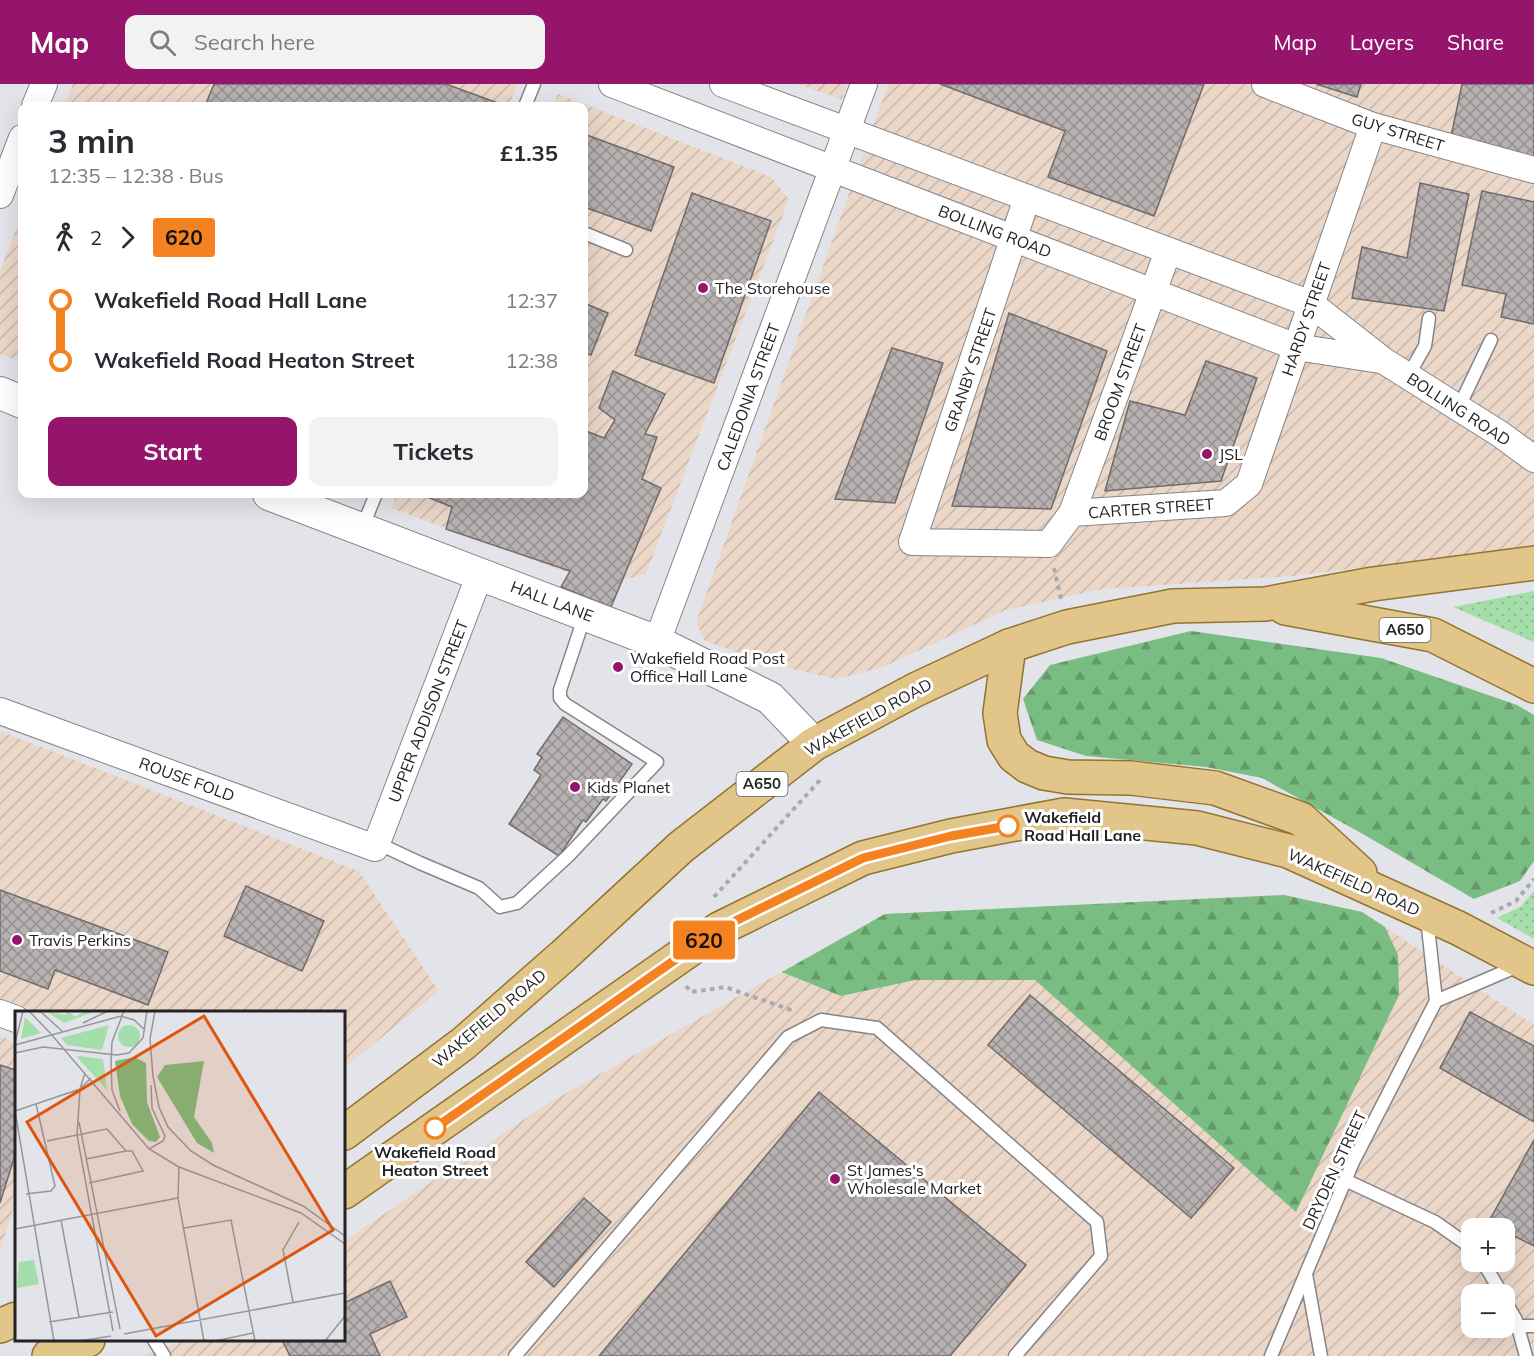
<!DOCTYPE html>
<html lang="en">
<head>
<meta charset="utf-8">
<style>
  :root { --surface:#fff; --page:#f2f2f3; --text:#2b2b33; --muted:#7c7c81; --accent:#95146c }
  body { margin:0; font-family:Mulish,sans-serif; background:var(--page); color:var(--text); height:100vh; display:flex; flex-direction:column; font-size:22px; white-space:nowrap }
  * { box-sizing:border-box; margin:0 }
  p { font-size:20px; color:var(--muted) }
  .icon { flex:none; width:33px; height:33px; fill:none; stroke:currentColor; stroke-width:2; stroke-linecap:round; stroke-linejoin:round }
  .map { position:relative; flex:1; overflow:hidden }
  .drawer { position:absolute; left:18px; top:18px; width:570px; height:396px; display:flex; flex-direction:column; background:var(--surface); border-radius:12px; box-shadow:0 6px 24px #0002 }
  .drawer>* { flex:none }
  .badge { padding:0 12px; border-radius:4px; font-size:21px; line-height:39px }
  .fabs { position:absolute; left:1461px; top:1134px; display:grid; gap:12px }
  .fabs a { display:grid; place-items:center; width:54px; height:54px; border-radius:12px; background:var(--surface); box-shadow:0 6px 24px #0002; font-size:30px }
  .map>.badge { position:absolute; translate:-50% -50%; box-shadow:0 0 0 3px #fff }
  .legs { display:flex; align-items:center; gap:9px; height:66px; padding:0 30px; font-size:20px }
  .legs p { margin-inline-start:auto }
  .head { display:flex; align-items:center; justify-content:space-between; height:102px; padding:0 30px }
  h1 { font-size:33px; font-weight:700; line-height:45px }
  .cta { display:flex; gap:12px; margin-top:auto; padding:12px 30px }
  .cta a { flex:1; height:69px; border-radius:12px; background:var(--accent); color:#fff; font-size:24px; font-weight:700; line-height:69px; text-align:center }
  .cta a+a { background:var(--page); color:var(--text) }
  ul { padding:0 30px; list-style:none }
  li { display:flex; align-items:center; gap:21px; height:60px; font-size:22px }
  li i { display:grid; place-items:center; width:9px; height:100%; margin:0 8px; background:currentColor }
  li i::after { content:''; width:15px; height:15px; margin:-8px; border:4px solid; border-radius:50%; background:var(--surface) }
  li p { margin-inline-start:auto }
  li:first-child i { background:linear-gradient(#0000 50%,currentColor 0) }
  li:last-child i { background:linear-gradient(currentColor 50%,#0000 0) }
  header { display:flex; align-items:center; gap:36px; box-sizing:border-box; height:84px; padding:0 30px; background:var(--accent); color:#fff }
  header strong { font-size:28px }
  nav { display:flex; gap:33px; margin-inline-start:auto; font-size:21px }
  .search { width:420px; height:54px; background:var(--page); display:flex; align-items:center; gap:15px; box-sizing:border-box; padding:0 21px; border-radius:12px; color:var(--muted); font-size:22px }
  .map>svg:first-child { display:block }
  .industrial { fill:url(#industrial-furrows); fill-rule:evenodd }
  .grass { fill:url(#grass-dots) }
  .forest { fill:url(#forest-firs) }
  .building { fill:url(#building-cross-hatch); stroke:#716c6b; stroke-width:1.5 }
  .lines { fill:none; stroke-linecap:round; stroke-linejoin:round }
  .service-casing { stroke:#858589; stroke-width:15 }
  .minor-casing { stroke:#858589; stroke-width:28 }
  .tertiary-casing { stroke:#858589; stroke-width:34 }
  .primary-casing { stroke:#937431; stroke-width:36 }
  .path { stroke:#a9aaae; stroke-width:4; stroke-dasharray:4.5 4.5; stroke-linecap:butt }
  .service { stroke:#fff; stroke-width:12 }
  .minor { stroke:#fff; stroke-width:26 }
  .tertiary { stroke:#fff; stroke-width:32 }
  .primary { stroke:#e2c588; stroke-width:33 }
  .line-1-casing { stroke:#fff; stroke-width:14 }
  .line-1 { stroke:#f58220; stroke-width:9 }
  .poi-dot { fill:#95146c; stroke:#fff; stroke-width:2 }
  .stop-1-dot { fill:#fff; stroke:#f58220; stroke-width:3 }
  .labels { text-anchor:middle; stroke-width:6; stroke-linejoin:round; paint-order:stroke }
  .shield { fill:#fff; stroke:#656566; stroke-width:1.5 }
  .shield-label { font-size:15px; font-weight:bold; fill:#232325 }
  .street-label { font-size:16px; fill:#232325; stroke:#fff }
  .poi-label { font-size:16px; fill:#232325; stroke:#fff; text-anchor:start }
  .stop-label { font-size:16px; font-weight:bold; fill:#232325; stroke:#fff; text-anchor:start }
  .inset-road { fill:none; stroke:#96979b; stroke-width:1.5 }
  .view { fill:#de560d; fill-opacity:0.15; stroke:#de560d; stroke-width:3 }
  .inset-edge { fill:none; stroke:#232325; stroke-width:3 }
</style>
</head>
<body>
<header>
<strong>Map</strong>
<div class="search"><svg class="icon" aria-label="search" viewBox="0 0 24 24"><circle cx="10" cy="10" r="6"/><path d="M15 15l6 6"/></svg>Search here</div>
<nav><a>Map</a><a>Layers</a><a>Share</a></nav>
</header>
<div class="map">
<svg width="1534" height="1272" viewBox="0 0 1534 1272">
  <defs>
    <pattern id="industrial-furrows" width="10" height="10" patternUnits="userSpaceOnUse" patternTransform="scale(1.5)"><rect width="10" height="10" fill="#ebd7c8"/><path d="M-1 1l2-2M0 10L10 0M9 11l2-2" fill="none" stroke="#c9b8ac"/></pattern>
    <pattern id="grass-dots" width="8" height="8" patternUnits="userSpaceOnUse" patternTransform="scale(1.5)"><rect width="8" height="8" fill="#a4deaa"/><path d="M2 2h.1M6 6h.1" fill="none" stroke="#8dbe92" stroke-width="1.8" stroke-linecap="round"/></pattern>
    <pattern id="forest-firs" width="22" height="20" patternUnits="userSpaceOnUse" patternTransform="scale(1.5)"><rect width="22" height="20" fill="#7abd82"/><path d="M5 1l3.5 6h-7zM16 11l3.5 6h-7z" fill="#64996a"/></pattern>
    <pattern id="building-cross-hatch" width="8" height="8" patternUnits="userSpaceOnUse" patternTransform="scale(1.5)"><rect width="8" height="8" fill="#b7b2b1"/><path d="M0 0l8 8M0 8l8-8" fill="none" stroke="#949090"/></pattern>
  </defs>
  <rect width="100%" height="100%" fill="#e3e4e9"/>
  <g class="industrial">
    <polygon points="73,0 518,0 508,22 64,22"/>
    <polygon points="798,0 847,0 842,16"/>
    <polygon points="888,0 1534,0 1534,462 1293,492 1103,505 1006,526 883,583 836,595 774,581 705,557 696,538"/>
    <polygon points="558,10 771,93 789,115 646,490 601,501 391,424 397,410 584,410 584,22 553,22"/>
    <polygon points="22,130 22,278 0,270 0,187"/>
    <polygon points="0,647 359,787 439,907 344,984 344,928 38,928 0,914"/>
    <path d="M1284,811l78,17 172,113v331h-1394l45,-16h159v-99l203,-137 338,-190zM1472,1144h32v34h-32zM1472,1210h32v34h-32z"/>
    <polygon points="0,952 16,959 16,1117 0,1165"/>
  </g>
  <g class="grass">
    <polygon points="1534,507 1534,558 1453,523"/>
    <polygon points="1534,807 1534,855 1497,834 1520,823"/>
  </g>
  <g class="forest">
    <polygon points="1191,547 1381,574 1517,621 1534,631 1534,777 1520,797 1474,815 1361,749 1262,694 1206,683 1086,672 1037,656 1023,615 1050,581"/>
    <polygon points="1284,811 1362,828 1385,843 1398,871 1399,911 1296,1128 1035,896 915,896 841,912 782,888 885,830"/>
  </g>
  <g class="building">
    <polygon points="214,0 446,0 506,22 205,22"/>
    <polygon points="940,0 1204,0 1154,132 1048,93 1065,47"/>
    <polygon points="1316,0 1361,0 1357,13"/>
    <polygon points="1462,0 1534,0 1534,82 1449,62"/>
    <polygon points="584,50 674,83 651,147 584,123"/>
    <polygon points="1420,99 1469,110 1444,227 1352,214 1362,163 1407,174"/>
    <polygon points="1482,107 1534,118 1534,240 1501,233 1506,210 1462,201"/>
    <polygon points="692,109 771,137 714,299 635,271"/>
    <polygon points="584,219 608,229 591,271 584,268"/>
    <polygon points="1009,229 1107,267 1051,425 952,422"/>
    <polygon points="892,264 943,279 895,419 835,415"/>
    <polygon points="1206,277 1257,294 1221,397 1105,407 1130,317 1185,331"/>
    <polygon points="613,287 665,310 645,350 657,353 642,395 661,404 611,523 561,503 570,487 446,445 452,423 420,410 584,410 584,346 604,354 615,336 599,324"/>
    <polygon points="563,633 632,680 606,717 603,715 586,738 583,736 559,772 509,740 541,691 534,686 542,673 537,670"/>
    <polygon points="246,802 324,837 302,887 224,852"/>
    <polygon points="0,806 168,868 148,921 55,886 48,905 0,887"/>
    <polygon points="1030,911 1234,1084 1191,1134 988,961"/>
    <polygon points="1470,928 1534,962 1534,1038 1440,984"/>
    <polygon points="0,981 16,986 16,1068 0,1119"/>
    <polygon points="819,1008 1026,1181 950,1272 599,1272"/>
    <polygon points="1534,1056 1534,1162 1504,1147 1504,1144 1499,1144 1488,1139"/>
    <polygon points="584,1114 611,1138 554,1203 526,1178"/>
    <polygon points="390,1197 407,1233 370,1250 380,1272 290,1272 282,1256 344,1256 344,1219"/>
  </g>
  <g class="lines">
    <defs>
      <g id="service">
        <polyline points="525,22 534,0"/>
        <polyline points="584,149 626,166"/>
        <polyline points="1408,292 1425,262 1429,234"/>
        <polyline points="1458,325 1491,256"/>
        <polyline points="362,444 376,410"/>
        <polyline points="377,759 420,779 479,804 500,823 517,819 568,772 657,678 565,620 560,614 560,606 585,531"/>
        <polyline points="1436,917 1518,882"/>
        <polyline points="1345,1096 1435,1138 1472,1164"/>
        <polyline points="1483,1178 1502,1210"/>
        <polyline points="1306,1190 1321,1272"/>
        <polyline points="1504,1215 1516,1236 1526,1272"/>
        <polyline points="1518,1242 1534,1242"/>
        <polyline points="154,1256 164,1272"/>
        <polyline points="515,1272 788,953 821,936 877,944 1097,1138 1101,1172 1015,1272"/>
        <polyline points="1271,1272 1353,1078 1436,917 1427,834"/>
      </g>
      <g id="minor">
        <polyline points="612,0 1296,263 1380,276"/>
        <polyline points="723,0 1311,220 1384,277 1500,350 1534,375"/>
        <polyline points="1265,0 1373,42 1534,86"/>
        <polyline points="35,22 44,0"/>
        <polyline points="0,111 22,54"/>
        <polyline points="1027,114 912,458 1049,460 1072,429 1226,419 1249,400 1373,42"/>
        <polyline points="1072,429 1168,167"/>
        <polyline points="657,558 864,0"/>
        <polyline points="0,627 375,764 480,490"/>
        <polyline points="0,929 16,935"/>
      </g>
      <g id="tertiary">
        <polyline points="0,309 22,318"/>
        <polyline points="269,410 657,558 770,614 814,660"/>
      </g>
      <g id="primary">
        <polyline points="1285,524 1433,551 1534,602"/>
        <polyline points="1009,562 1000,629 1004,656 1014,672 1027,682 1044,689 1068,693 1131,694 1215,704 1301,735 1360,789"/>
        <polyline points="344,1049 464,959 563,872 681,763 814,660 915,606 1009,562 1067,543 1173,522 1265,520 1373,500 1534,479"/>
        <polyline points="344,1108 719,845 863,774 951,752 1064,731 1197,744 1288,767 1458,844 1534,884"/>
        <polyline points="0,1242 16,1235"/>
        <polyline points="49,1272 88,1256"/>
      </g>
    </defs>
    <use href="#service" class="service-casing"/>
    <use href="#minor" class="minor-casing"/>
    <use href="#tertiary" class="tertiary-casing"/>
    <use href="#primary" class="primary-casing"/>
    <g class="path">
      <polyline points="1054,484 1061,515"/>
      <polyline points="714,813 820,696"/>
      <polyline points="1491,829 1516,817 1534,795"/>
      <polyline points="686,902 691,908 725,903 794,927"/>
    </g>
    <use href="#service" class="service"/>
    <use href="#minor" class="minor"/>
    <use href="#tertiary" class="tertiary"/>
    <use href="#primary" class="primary"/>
  </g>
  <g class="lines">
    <defs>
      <polyline id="line-1" points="435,1044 719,845 863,774 951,752 1008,742"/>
    </defs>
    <use href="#line-1" class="line-1-casing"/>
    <use href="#line-1" class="line-1"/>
  </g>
  <g class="poi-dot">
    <circle cx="703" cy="204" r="6"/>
    <circle cx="1207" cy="370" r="6"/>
    <circle cx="618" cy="583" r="6"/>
    <circle cx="575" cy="703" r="6"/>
    <circle cx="17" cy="856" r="6"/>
    <circle cx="835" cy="1095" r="6"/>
  </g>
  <g class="stop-1-dot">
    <circle cx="1008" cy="742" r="10"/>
    <circle cx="435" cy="1044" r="10"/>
  </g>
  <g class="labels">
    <g class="shield">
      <rect x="1379.5" y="534" width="51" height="24" rx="4.5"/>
      <rect x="736.5" y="688" width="51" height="24" rx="4.5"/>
    </g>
    <g class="shield-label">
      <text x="1405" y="551">A650</text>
      <text x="762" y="705">A650</text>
    </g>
    <g class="street-label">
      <text transform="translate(1398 48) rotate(17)" y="6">GUY STREET</text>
      <text transform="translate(995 147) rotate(21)" y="6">BOLLING ROAD</text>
      <text transform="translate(1306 235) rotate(-71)" y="6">HARDY STREET</text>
      <text transform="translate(970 286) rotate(-71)" y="6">GRANBY STREET</text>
      <text transform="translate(1120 298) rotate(-70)" y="6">BROOM STREET</text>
      <text transform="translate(748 313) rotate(-70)" y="6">CALEDONIA STREET</text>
      <text transform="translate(1459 325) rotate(33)" y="6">BOLLING ROAD</text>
      <text transform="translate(1151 424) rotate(-4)" y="6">CARTER STREET</text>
      <text transform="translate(552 517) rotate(21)" y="6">HALL LANE</text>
      <text transform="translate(428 627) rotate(-69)" y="6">UPPER ADDISON STREET</text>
      <text transform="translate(868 633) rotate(-29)" y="6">WAKEFIELD ROAD</text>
      <text transform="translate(187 695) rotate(20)" y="6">ROUSE FOLD</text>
      <text transform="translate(1354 798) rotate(24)" y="6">WAKEFIELD ROAD</text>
      <text transform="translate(489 934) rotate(-40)" y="6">WAKEFIELD ROAD</text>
      <text transform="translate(1334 1086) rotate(-65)" y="6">DRYDEN STREET</text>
    </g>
    <g class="poi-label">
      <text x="715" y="210">The Storehouse</text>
      <text x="1219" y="376">JSL</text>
      <text x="630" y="580">Wakefield Road Post<tspan x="630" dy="18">Office Hall Lane</tspan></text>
      <text x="587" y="709">Kids Planet</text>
      <text x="29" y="862">Travis Perkins</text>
      <text x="847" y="1092">St James's<tspan x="847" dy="18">Wholesale Market</tspan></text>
    </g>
    <g class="stop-label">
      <text x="1024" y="739">Wakefield<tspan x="1024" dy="18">Road Hall Lane</tspan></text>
      <text x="435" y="1074" text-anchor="middle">Wakefield Road<tspan x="435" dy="18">Heaton Street</tspan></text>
    </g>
  </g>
  <g transform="translate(15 927)">
    <rect width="330" height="330" fill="#e3e4e9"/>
    <path d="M31,0l20,4 1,-4 9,6 8,-6h12l-32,12zM10,6l16,16 -20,6zM103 25a11 11 0 1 1 22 0a11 11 0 1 1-22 0ZM94,14l-7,25 -35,-5 -6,-7zM64,45l24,3 4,31 -30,-33zM19,249l5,24 -22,4 2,-26z" fill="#a4deaa"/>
    <path d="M119,46l12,6 1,39 13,35 -4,5 -7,-1 -17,-17 -12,-28 -5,-35zM189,50l-10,56 18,26 2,10 -17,-10 -40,-66 8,-12z" fill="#7abd82"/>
    <path class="inset-road" d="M14,0l22,23M25,0l22,20M140,0l-5,28 3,37 6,31 9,20 23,24 22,14 90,41 42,30M68,12l25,-12M36,23l98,115 30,18 122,46 44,31M0,32l8,-32M0,34l106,-29 13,4 11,10M0,42l28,-6 74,8 12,-2 14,-15 4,-27M70,62l-5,16 -3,46 36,196M0,100l39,230M0,100l65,-22 11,-11M105,100l-8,-21 -1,-27 1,-21 12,-31M64,111l41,207M32,130l60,-12 19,22h6l11,20 -54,12M134,138l14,-8 2,-5 -13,-28 -1,-23M71,148l40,-8M164,156l-1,31 26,143M11,183l25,-3 4,-5 -19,-82M46,209l18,97M169,217l47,-8 24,121M0,218l163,-31M278,291l-10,-52 16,-28M34,311l64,-10M109,323l221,-41M65,330l31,-5M200,330l38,-8M310,330l20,-25"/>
    <path class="view" d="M189,5l129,214 -177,106 -129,-214z"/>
    <rect width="330" height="330" class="inset-edge"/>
  </g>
</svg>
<div class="fabs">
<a>+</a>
<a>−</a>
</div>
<b class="badge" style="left:704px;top:856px;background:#f58220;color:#111">620</b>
<section class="drawer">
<div class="head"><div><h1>3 min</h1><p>12:35 – 12:38 · Bus</p></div><b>£1.35</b></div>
<div class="legs"><svg class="icon" aria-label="walk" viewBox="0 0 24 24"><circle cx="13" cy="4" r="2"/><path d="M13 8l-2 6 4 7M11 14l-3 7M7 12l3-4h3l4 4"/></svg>2<svg class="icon" aria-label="forward" viewBox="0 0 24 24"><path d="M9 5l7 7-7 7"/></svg><b class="badge" style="background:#f58220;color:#111">620</b></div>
<ul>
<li><i style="color:#f58220"></i><b>Wakefield Road Hall Lane</b><p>12:37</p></li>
<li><i style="color:#f58220"></i><b>Wakefield Road Heaton Street</b><p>12:38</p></li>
</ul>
<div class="cta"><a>Start</a><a>Tickets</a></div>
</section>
</div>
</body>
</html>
